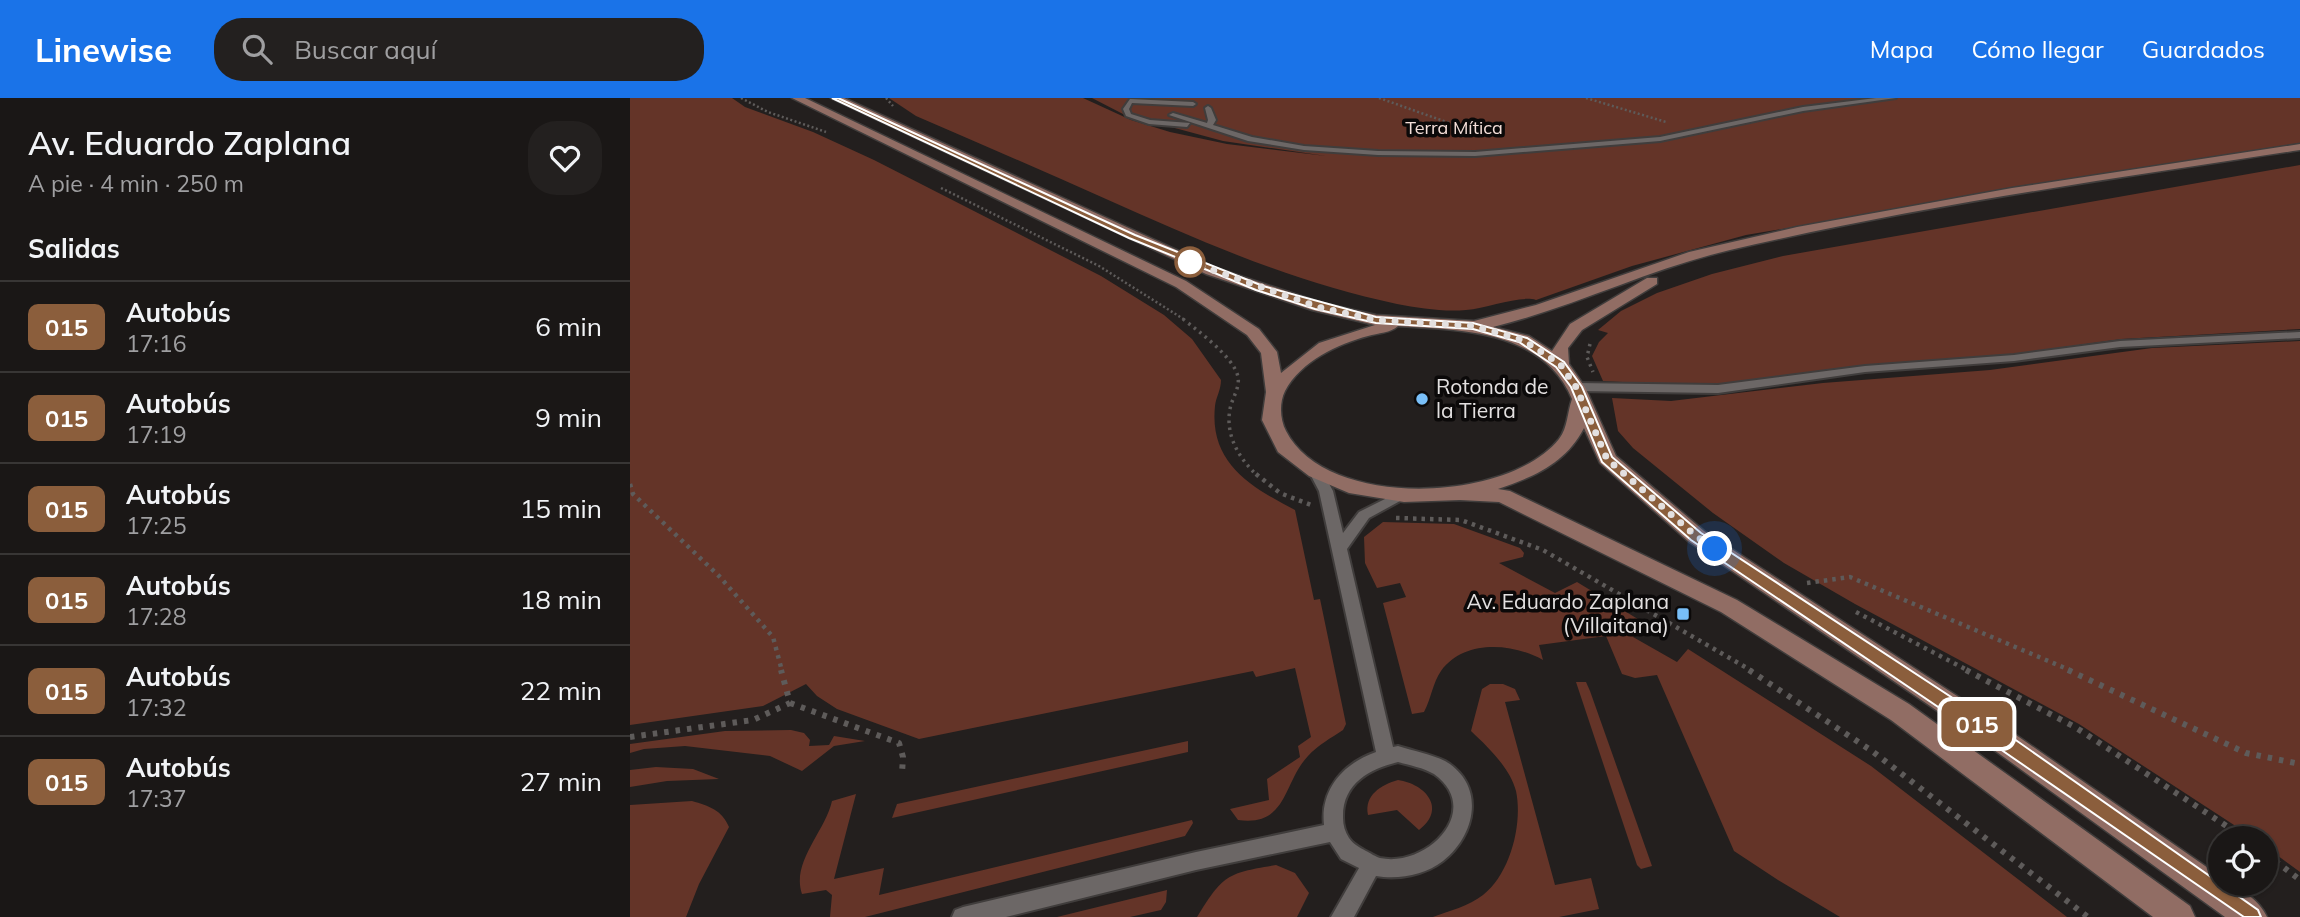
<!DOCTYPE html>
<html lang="es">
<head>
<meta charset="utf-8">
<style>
  :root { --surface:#1a1716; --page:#23201f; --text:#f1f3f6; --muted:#9f9fa1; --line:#383635; --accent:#1a73e8 }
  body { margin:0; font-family:Mulish,sans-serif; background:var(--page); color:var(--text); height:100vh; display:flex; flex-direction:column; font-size:26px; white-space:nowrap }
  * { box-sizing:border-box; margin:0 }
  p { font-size:23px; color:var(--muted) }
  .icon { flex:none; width:38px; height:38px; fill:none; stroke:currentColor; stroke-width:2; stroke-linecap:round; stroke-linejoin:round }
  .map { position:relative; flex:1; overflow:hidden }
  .sheet { display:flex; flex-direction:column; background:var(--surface); width:630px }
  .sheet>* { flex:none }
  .badge { padding:0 14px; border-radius:10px; font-size:24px; line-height:46px }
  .fabs { position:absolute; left:1578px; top:728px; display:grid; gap:14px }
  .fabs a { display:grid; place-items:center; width:70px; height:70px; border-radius:50%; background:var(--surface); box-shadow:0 2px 5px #0004,0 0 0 2px var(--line); font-size:35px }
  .you { position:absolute; width:35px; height:35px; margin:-18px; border:5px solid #fff; border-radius:50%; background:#1a73e8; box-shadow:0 0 0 10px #1a73e833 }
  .map>.badge { position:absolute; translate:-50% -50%; box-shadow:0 0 0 4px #fff }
  h2 { padding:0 28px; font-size:26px; line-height:63px }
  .round { display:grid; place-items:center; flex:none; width:74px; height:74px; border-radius:28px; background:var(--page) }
  .summary { display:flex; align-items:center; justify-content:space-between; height:119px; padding:0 28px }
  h1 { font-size:33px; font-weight:600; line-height:52px }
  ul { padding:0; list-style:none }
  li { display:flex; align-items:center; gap:21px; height:91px; padding:0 28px; border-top:2px solid var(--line) }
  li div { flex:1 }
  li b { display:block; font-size:26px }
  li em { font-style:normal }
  li .badge { min-width:77px; font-weight:700; text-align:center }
  header { display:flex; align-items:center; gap:42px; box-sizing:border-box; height:98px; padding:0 35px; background:var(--accent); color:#fff }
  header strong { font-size:33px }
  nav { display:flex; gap:38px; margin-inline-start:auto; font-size:24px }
  .search { width:490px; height:63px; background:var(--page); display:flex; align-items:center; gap:18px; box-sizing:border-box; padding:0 24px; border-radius:28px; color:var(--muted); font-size:26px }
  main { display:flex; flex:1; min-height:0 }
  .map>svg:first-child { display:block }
  .green { fill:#643428 }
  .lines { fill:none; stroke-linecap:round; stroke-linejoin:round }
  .lane-casing { stroke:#403d3c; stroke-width:4 }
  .secondary-casing { stroke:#403d3c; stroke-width:3 }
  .path-far3 { stroke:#5e5b5a; stroke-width:2.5; stroke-dasharray:2 2.5; stroke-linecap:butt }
  .path-far2 { stroke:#5e5b5a; stroke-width:3.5; stroke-dasharray:2.5 4.5; stroke-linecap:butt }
  .path-far1 { stroke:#5e5b5a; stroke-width:4.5; stroke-dasharray:3.5 5; stroke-linecap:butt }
  .path { stroke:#5e5b5a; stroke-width:6; stroke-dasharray:4.5 7; stroke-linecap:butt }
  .lane { fill:#6c6766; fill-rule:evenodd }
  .secondary { fill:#916d64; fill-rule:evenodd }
  .line { fill:#8b5e3c; stroke:#fff; stroke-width:2 }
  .walk { stroke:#e3e0e0; stroke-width:7; stroke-dasharray:0 12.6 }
  .stop-dot { fill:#fff; stroke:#8b5e3c; stroke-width:3.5 }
  .poi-dot { fill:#79bff8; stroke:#0b0909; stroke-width:2.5 }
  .labels { text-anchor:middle; stroke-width:7; stroke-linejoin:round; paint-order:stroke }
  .far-park-label { font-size:18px; fill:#f4dfd9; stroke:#0b0909 }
  .poi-label { font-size:21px; fill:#e3e0e0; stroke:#0b0909; text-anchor:start }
</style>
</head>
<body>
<header>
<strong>Linewise</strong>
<div class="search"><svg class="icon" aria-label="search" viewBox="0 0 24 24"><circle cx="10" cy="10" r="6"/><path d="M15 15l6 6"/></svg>Buscar aquí</div>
<nav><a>Mapa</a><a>Cómo llegar</a><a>Guardados</a></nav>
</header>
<main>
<section class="sheet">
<div class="summary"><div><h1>Av. Eduardo Zaplana</h1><p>A pie · 4 min · 250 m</p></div><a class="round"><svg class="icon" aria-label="heart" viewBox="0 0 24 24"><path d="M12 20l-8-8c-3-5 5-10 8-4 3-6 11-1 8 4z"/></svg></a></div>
<h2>Salidas</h2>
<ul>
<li><span class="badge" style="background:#8b5e3c;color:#fff">015</span><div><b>Autobús</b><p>17:16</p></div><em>6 min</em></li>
<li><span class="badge" style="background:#8b5e3c;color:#fff">015</span><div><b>Autobús</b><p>17:19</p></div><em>9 min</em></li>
<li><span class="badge" style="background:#8b5e3c;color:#fff">015</span><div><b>Autobús</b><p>17:25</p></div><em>15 min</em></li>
<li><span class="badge" style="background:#8b5e3c;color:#fff">015</span><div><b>Autobús</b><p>17:28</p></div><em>18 min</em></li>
<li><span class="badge" style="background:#8b5e3c;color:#fff">015</span><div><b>Autobús</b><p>17:32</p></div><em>22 min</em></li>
<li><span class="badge" style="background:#8b5e3c;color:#fff">015</span><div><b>Autobús</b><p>17:37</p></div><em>27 min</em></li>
</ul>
</section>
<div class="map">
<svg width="1670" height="819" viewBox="0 0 1670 819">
  <rect width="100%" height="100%" fill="#231f1e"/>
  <g class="green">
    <path d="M0,0h102l13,9 68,25 61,28 227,116 63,39 28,24 29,41c0,10 -5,17 -6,26 -6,57 36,81 80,104l19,90 6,-1 26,125 -3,6c-12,8 -25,15 -35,26 -25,26 -20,71 -70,64l-8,-11 39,-9 -2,-21 33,-22 -2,-11 13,-9 -16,-69 -39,9 -3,-6 -334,68 -82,-30 -20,-13 -11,-12 -43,22 -133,19z"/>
    <path d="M259,0h194l48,22 39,12 57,12 99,12 -103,-15 -100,-27 -31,-16h1208v45l-554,92 -114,31 -96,34c-16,-5 -48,8 -70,10 -23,2 -47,-2 -69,-6 -102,-21 -197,-63 -291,-105 -63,-28 -127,-56 -190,-83z"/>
    <polygon points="1670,67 1670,231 1492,241 1369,258 1239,267 1097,285 1049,287 973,283 962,258 969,244 978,235 968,232 991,213 1027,195 1082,176 1153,158"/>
    <polygon points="1670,243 1670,774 1636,749 1636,740 1624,740 1449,626 1225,506 1154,465 1083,415 1003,350 988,333 982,300 1041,303 1193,285 1360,272 1522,250"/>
    <path d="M753,424l71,2 66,24 4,5 -1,4 -24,6 56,30 22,-11 69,42 -13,13 44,25 11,-13 183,117 196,151h-227l-62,-37 -44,-29 -77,-176 -22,3 -13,-4 -16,-38 -67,9 4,15c-30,-17 -79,-21 -102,11 -8,11 -10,28 -17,41l-12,2 -29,-111 23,-6 -6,-14 -23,5 -12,-25 -1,-26z"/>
    <polygon points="946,584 956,584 960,593 1022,768 1011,771 1007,767"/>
    <path d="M860,586h13l12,5 5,11 -15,2 50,183 36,-7 8,31 -40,8h-126c16,-6 36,-11 50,-22 27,-21 40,-71 33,-104 -6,-23 -28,-44 -45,-60l11,-42z"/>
    <polygon points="161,632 174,635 180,642 179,648 199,647 204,638 235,643 204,648 172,673 140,658 55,648 14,651 0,655 0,646 95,633"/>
    <polygon points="558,643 558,654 262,720 267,706"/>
    <polygon points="26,669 63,671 89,681 37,683 0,689 0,672"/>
    <path d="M768,682c28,4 49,29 21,50l-22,-20 -29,5c-4,-20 13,-30 30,-35z"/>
    <path d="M226,696l-22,85 50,-11 -5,27 313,-75 1,3 -8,13 -320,81h-35l2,-22 -6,-5 -24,4c-11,-32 23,-62 30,-93z"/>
    <path d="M62,703c17,5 30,9 37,26l-30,57 -13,33h-56v-112z"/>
    <path d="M646,767l19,8 14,20 -12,24h-100c26,-43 31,-44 79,-52z"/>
    <polygon points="537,792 536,804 531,812 500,819 427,819"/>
  </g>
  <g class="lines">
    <defs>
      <g id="lane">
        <polygon points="1246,0 1266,0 1173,13 1030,43 845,58 748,57 674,52 618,43 539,17 543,15 577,25 578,22 575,10 578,8 581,10 586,22 583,27 622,39 674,48 748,53 845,54 1030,39 1173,9"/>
        <polygon points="500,1 563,4 566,6 563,8 502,5 499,11 501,16 520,22 560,25 557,29 519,26 496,18 493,11"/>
        <polygon points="1670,234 1670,240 1490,249 1384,263 1235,274 1088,295 946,293 940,289 946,285 1088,287 1235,268 1384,257 1490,243"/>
        <path d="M686,370l5,1 12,22 10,42 16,-21 40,-20h10l2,3 -42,23 -22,31 46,198 5,-1c15,5 33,8 47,15 41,24 31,74 -2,100 -18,14 -45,19 -67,15l-22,41h-23l28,-49 -18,-9 -11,-17 -134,28 -190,47h-54l3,-7 8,-3 233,-55 128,-27c-4,-36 20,-62 52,-73l-57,-261 -10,-19zM768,664c11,3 26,6 36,12 50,36 -7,94 -54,84 -4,-1 -10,-5 -14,-7 -7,-4 -13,-7 -17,-13 -4,-6 -6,-13 -6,-20 -1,-34 26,-49 55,-56z"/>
      </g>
      <path id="secondary" d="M162,0h13l381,183 73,48 18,23 4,21 38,-30 56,-18 -63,-15 -106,-36 -375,-176h13l372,170 106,35 54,12 98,6 62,-16 153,-53 108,-25 215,-39 288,-44v6c-190,29 -382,56 -570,100 -81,19 -156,57 -237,77l36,9 23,15 18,-27 77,-46h10v6l-75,46 -14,18 1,16 16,23 31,69 88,75 299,195 218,151v7c17,0 39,17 46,33h-42l-242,-175 -295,-201 -88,-78 -16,-35c-18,35 -50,49 -86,61l12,2 227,109 172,104 281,202 5,11h-42l-262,-197 -170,-108 -222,-110 -39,-2 -56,2 -55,-9 -40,-17 -31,-24 -16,-32 4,-28 -5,-39 -14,-18 -71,-48zM768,228c64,4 145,4 174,73 -5,14 -4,28 -13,40 -51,64 -233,71 -273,-8 -6,-11 -7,-28 -1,-40 16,-30 53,-47 83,-55 10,-3 23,-3 30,-10z"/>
    </defs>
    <use href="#lane" class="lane-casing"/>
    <use href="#secondary" class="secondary-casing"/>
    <g class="path-far3">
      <polyline points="111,0 138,14 196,34"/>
      <polyline points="256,0 263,8"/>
      <polyline points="749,0 856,38"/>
      <polyline points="956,0 1036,24"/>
      <polyline points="311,90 469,168 555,222"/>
    </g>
    <g class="path-far2">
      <path d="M553,221c15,12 51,38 55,58 2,11 -6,21 -8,32 -5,26 9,50 28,67"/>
      <polyline points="960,246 957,259 963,274"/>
    </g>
    <g class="path-far1">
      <polyline points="626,376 650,395 681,407"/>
      <polyline points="0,386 3,396 89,478 143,539 152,573"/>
      <polyline points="766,420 831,422 913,452 1122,573"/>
      <polyline points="1177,485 1220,479 1442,573"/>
      <polyline points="1226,514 1339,573"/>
    </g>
    <g class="path">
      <polyline points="1119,572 1242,653 1458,819"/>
      <polyline points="1336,572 1445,629 1615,740"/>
      <polyline points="1438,572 1616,655 1670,666"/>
      <polyline points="160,605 269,645 273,659 272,675"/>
      <polyline points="0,639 123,622 160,605 151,572"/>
      <polyline points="1636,756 1670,782"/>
    </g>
    <use href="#lane" class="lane"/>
    <use href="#secondary" class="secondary"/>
  </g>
  <polygon class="line" points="202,0 208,0 505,137 633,188 746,219 843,225 897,240 934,264 952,289 982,359 1071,435 1370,631 1628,812 1631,819 1614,819 1357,642 1061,442 972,364 941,289 926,269 889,244 843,231 746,225 685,211 626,192 499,140"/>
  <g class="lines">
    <polyline class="walk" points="560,164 688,209 746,222 843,228 893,242 930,266 946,289 977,361 1066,438 1085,451"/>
  </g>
  <circle class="stop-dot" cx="560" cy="164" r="14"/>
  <g class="poi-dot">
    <circle cx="792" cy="301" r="7"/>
    <rect x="1046" y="509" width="14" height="14" rx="3.5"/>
  </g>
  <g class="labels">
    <g class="far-park-label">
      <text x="824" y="36">Terra Mítica</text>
    </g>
    <g class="poi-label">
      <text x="806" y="296">Rotonda de<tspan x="806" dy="24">la Tierra</tspan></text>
      <text x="1039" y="511" text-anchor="end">Av. Eduardo Zaplana<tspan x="1039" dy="24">(Villaitana)</tspan></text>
    </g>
  </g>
</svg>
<div class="fabs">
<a><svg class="icon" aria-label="locate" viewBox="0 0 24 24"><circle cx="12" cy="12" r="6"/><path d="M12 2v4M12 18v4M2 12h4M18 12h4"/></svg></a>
</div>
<div class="you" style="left:1085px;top:451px"></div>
<b class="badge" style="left:1347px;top:626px;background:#8b5e3c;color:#fff">015</b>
</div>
</main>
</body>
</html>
